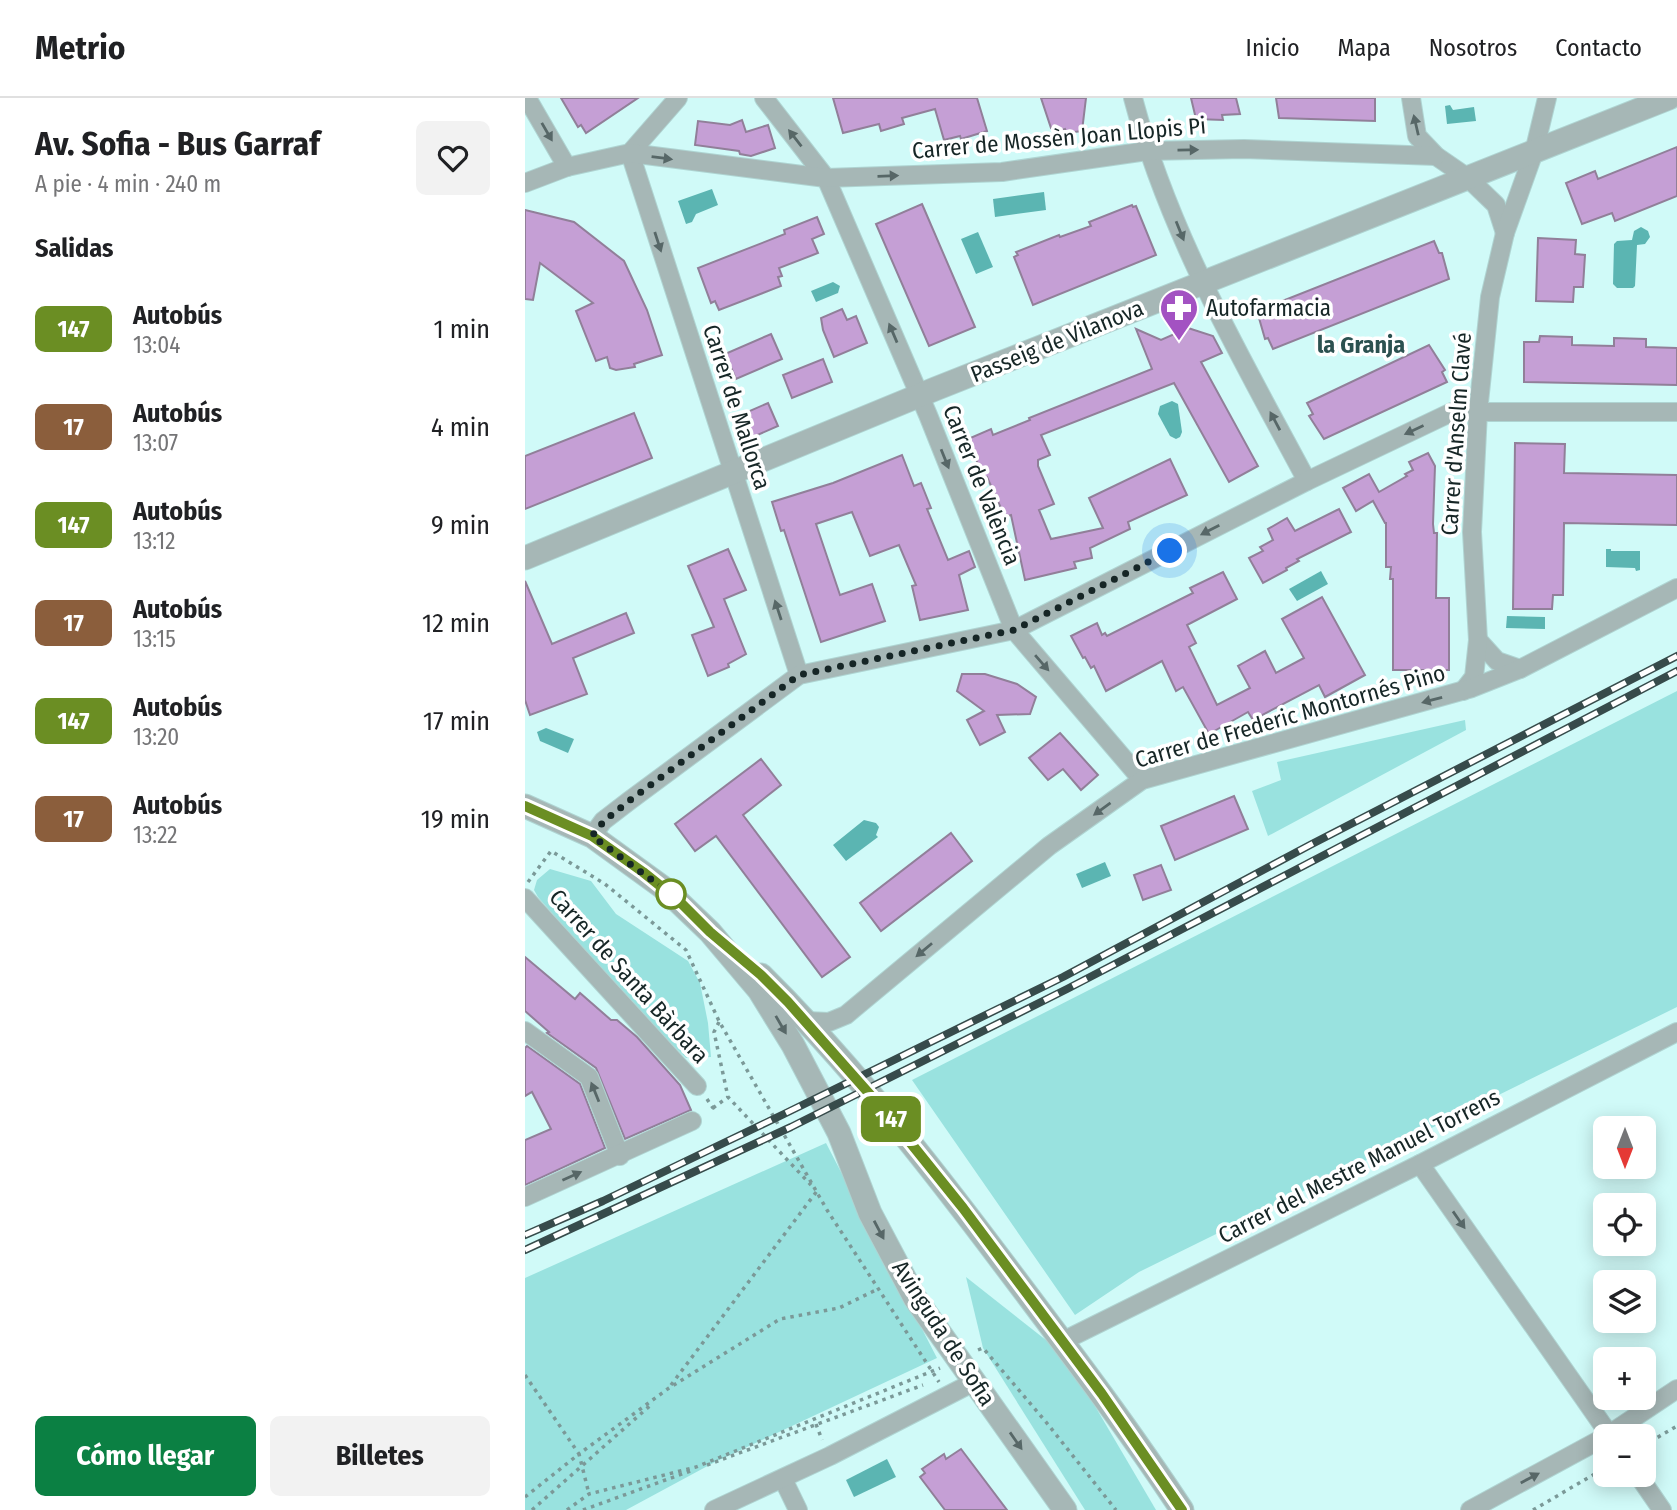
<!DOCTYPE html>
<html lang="es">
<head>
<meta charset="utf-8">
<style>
  :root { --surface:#fff; --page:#f2f2f2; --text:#202124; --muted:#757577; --line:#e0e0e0; --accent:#0b8043 }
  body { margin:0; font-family:"Fira Sans Condensed",sans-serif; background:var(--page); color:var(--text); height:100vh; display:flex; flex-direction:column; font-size:26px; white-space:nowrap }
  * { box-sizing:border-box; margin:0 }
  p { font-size:23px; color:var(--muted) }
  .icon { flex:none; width:38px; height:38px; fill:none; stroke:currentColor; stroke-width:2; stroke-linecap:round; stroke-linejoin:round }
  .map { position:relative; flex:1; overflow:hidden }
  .panel { display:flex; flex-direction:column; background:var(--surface); width:525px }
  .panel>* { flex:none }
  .badge { padding:0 14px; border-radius:10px; font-size:24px; line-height:46px }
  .needle { width:46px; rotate:180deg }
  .fabs { position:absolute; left:1068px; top:1018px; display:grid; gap:14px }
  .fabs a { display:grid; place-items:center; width:63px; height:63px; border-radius:10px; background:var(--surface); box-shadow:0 4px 18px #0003; font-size:35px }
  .you { position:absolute; width:35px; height:35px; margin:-18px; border:5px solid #fff; border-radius:50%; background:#1a73e8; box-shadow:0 0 0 10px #1a73e833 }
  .map>.badge { position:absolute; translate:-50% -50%; box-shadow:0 0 0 4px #fff }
  h2 { padding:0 35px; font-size:26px; line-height:63px }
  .round { display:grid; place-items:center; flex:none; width:74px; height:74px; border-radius:10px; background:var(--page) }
  .summary { display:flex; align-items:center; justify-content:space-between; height:119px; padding:0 35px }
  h1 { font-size:33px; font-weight:700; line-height:52px }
  .primary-button { display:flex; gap:14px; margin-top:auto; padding:14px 35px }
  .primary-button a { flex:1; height:80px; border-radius:10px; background:var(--accent); color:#fff; font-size:28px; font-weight:700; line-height:80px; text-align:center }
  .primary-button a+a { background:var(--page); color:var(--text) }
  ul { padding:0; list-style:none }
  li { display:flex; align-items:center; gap:21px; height:98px; padding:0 35px }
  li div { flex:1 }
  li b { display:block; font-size:26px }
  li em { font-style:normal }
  li .badge { min-width:77px; font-weight:700; text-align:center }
  header { display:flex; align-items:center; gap:42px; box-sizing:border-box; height:98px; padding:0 35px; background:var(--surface); border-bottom:2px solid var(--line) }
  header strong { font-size:33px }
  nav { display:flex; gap:38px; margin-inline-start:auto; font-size:24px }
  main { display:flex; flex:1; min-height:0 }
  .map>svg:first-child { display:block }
  .green { fill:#99e2df }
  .water { fill:#5bb5b2 }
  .building { fill:#c59fd5; stroke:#917f99; stroke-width:2 }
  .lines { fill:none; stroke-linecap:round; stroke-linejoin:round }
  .minor-casing { stroke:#afd4d2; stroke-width:20 }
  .tertiary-casing { stroke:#afd4d2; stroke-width:25 }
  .path { stroke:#7b9998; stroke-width:3.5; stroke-dasharray:3.5 5; stroke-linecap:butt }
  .minor { stroke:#a6b7b6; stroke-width:18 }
  .tertiary { stroke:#a6b7b6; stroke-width:23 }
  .rail-casing { stroke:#374b4b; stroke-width:8 }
  .rail { stroke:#fff; stroke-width:5; stroke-dasharray:16; stroke-linecap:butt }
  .oneway { fill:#576767 }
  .line-casing { stroke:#fff; stroke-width:16 }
  .line { stroke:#6b8e23; stroke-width:10 }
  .walk { stroke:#162626; stroke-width:7; stroke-dasharray:0 12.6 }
  .stop-dot { fill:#fff; stroke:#6b8e23; stroke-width:3.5 }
  .labels { text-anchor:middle; stroke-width:7; stroke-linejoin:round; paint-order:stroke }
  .street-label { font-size:23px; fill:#162626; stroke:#fff }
  .poi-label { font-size:23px; fill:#162626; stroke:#fff; text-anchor:start }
  .neighbourhood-label { font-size:24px; font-weight:bold; fill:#2b5150; stroke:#fff }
</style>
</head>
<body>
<header>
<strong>Metrio</strong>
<nav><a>Inicio</a><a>Mapa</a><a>Nosotros</a><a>Contacto</a></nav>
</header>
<main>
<section class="panel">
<div class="summary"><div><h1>Av. Sofia - Bus Garraf</h1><p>A pie · 4 min · 240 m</p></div><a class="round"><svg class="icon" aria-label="heart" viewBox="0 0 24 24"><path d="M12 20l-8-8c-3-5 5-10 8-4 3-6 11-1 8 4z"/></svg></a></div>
<h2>Salidas</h2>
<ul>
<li><span class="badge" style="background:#6b8e23;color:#fff">147</span><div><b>Autobús</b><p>13:04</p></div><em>1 min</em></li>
<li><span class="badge" style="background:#8b5e3c;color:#fff">17</span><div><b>Autobús</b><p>13:07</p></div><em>4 min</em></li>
<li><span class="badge" style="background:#6b8e23;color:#fff">147</span><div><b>Autobús</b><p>13:12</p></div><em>9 min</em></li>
<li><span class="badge" style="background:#8b5e3c;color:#fff">17</span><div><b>Autobús</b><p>13:15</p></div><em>12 min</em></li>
<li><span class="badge" style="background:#6b8e23;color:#fff">147</span><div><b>Autobús</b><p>13:20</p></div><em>17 min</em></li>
<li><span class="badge" style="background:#8b5e3c;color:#fff">17</span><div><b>Autobús</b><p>13:22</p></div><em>19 min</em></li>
</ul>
<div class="primary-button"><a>Cómo llegar</a><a>Billetes</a></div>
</section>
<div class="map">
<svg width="1152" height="1412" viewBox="0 0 1152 1412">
  <rect width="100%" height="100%" fill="#d0faf8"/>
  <g class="green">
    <polygon points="1152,593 1152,909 614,1174 550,1217 387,982"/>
    <polygon points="940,622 941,632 743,738 727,693 756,682 752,664"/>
    <polygon points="25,771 66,783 91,816 163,863 175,885 183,925 186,959 161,960 113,914 13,799 9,792 12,782"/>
    <polygon points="301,1045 412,1260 190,1364 101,1412 0,1412 0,1180"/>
    <polygon points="441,1179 540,1257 631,1412 560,1412 458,1250"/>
  </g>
  <g class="water">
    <polygon points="925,7 928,12 949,9 951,23 922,26 920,8"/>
    <polygon points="187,91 193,107 171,116 167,124 161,126 153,103"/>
    <polygon points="519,94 521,112 470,119 468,101"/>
    <polygon points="1116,129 1123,133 1125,139 1120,146 1112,147 1110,188 1108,190 1092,190 1088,186 1089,146 1092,143 1107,142 1109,133"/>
    <polygon points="453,134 468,169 451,176 436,141"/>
    <polygon points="308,184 315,188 313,195 291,204 286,193"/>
    <polygon points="647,303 653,306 657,334 655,339 651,341 645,338 633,316 635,308"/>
    <polygon points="1081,451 1086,451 1086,453 1115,453 1115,472 1111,473 1110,470 1081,469"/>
    <polygon points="796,473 803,486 772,503 764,491"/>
    <polygon points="982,518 1020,519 1020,531 981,530"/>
    <polygon points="21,630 49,641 43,655 15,643 12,634"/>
    <polygon points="339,722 351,725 354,729 351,737 353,739 321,763 308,747"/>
    <polygon points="580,764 586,778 557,790 551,776"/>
    <polygon points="362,1361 371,1379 329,1399 321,1382"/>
  </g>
  <g class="building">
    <polygon points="36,0 113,0 61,35 56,27 53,29"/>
    <polygon points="308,0 452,0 462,33 436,41 435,38 419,42 410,11 377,20 379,26 356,33 354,26 318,35"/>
    <polygon points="516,0 561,0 557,33 541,35 540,31 533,33 531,29 526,30"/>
    <polygon points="666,0 711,0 715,16 697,17 698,22 671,21"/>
    <polygon points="751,0 850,0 850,23 754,20"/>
    <polygon points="217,22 221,34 243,27 250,50 226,58 215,56 214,53 170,47 173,23 205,27"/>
    <polygon points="1152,49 1152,98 1090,123 1087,115 1057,126 1041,85 1070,73 1073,81"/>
    <polygon points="397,106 450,229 404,248 351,126"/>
    <polygon points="607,107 608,109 611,108 631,157 508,207 489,159 493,157 491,154 534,137 535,139 566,128 564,124"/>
    <polygon points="0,112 49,124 99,163 122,212 137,257 109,266 110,269 91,272 85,270 82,259 71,263 51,213 68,205 15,165 8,202 0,201"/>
    <polygon points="292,119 299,136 287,141 293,155 254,170 257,178 253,179 256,188 194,212 190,203 186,205 173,170 260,136 259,132"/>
    <polygon points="1013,140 1051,142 1050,156 1060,157 1058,189 1049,189 1048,204 1011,203"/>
    <polygon points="909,143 914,155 917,155 924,181 748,251 743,240 740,241 732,213"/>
    <polygon points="317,211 322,222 331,218 342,245 309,259 298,232 296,220"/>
    <polygon points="663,230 688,238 697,255 676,264 733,368 704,384 649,285 516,337 525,357 513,362 513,368 529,406 514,412 526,441 578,430 564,400 645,361 662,397 603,424 605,431 565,450 567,460 549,464 551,470 500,482 486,417 480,419 462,379 459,381 443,341 466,331 468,337 505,322 504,320 627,271 611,231 636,242"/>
    <polygon points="246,236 257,261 211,281 200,256"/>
    <polygon points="1015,238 1047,239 1047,247 1089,248 1089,240 1121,241 1121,249 1152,250 1152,287 999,284 999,244 1014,244"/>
    <polygon points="904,247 920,272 917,274 922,284 799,341 784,318 788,316 782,305"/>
    <polygon points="298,261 307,284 267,300 258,277"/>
    <polygon points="243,305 253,328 221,342 211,319"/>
    <polygon points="109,315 127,360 0,411 0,358"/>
    <polygon points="990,345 1040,346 1039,375 1152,377 1152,427 1039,425 1038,497 1028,497 1027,511 988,511"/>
    <polygon points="903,355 910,368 908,426 909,435 912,435 911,500 924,500 924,572 868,572 868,481 865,481 866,469 861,469 861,425 860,425 848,403 831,413 818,390 844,376 854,394 882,378 880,376 888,372 884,364"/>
    <polygon points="377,357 389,388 396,385 406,410 402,411 423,462 444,453 450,469 434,477 443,512 395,522 387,488 391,487 374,447 345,458 327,414 291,426 315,497 347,486 360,523 296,544 259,432 256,433 247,404 308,385"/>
    <polygon points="814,411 826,434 772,461 774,463 761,470 762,472 738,485 724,460 738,453 735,449 748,442 743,431 762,420 770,433"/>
    <polygon points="203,451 221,492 199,501 221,556 203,566 204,569 183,578 167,537 189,529 163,468"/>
    <polygon points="698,474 712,501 662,527 671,545 664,549 692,607 725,590 713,568 720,564 740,553 751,575 779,560 757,521 797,499 840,577 800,599 794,587 728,622 723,614 684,636 658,589 651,593 637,563 581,593 569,568 566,570 560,559 558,560 546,538 572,525 577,537 580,535 582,538 668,495 665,490"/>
    <polygon points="0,483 27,546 101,515 109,535 48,560 62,596 5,617 0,602"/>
    <polygon points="437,576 460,576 492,586 511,599 505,616 472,617 480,634 455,647 442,622 459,613 432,593"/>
    <polygon points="535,635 573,677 556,692 538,671 523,682 504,660"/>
    <polygon points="236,661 256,687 218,717 325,859 297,879 191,738 170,753 150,726"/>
    <polygon points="709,698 723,731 650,762 636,728"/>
    <polygon points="426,735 447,763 356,833 335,805"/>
    <polygon points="636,767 646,792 618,802 609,777"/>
    <polygon points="0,859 50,901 55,895 86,922 92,922 112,939 155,987 166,1012 100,1041 71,970 22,935 24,934 0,913"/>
    <polygon points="2,948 55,986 80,1050 0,1087 0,1042 26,1031 7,994 0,998 0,950"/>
    <polygon points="436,1351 482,1412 420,1412 395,1379 400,1375 397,1371 419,1356 421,1361"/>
  </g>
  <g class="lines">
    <defs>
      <g id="minor">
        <polyline points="2,0 42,69"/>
        <polyline points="153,0 105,55 274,577"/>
        <polyline points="239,0 301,80 403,317 489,532 617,682"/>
        <path d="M608,0c36,137 108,259 174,383"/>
        <polyline points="886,0 892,38 911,58 943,80 971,107 980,135"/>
        <polyline points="0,85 42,69 105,55 301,80 477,74 622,53 719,51 911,58"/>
        <polyline points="953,542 972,563 995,571"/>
        <polyline points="938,593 949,579 953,542 947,434 953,314 965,199 980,135 1009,54 1022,0"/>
        <polyline points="67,738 78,723 104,703 274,577 489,532 782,383 927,314 1152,314"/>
        <polyline points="0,800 172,988"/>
        <polyline points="281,923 304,924 321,917 524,748 617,682 947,590 995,571 1152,490"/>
        <polyline points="0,933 64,979 95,1058"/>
        <polyline points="895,1066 1086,1339"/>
        <polyline points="0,1099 167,1023"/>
        <polyline points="538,1243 895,1066 1152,934"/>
        <polyline points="1080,1339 1152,1291"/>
        <polyline points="1113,1377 1137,1412"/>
        <polyline points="258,1381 273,1412"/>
        <polyline points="189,1412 305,1358 449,1284"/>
        <polyline points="945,1412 1080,1339"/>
      </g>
      <g id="tertiary">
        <polyline points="0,460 410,291 1144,0"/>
        <polyline points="0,708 67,738 140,791 185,834 234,892 268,947 314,1035 345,1115 390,1200 540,1412"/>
        <path d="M236,877c89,88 167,188 243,289 61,81 122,161 178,246"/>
      </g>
    </defs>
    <use href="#minor" class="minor-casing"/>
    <use href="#tertiary" class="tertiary-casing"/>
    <g class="path">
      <polyline points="3,784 26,753 80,786 161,852 194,923 302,1112 414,1284"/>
      <polyline points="194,924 189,934 203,999 286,1087"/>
      <polyline points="182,1001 188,1010 183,1013"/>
      <polyline points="188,1010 203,999"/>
      <polyline points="453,1252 458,1250 521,1324 591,1412"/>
      <polyline points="0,1277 54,1356 144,1290 255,1221 314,1210 353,1191"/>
      <polyline points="146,1287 292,1093"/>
      <polyline points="291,1326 297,1342"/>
      <polyline points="1118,1348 1152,1328"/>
      <polyline points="182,1367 398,1287"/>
      <polyline points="0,1399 54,1356 64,1396"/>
      <polyline points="7,1412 128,1305"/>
      <polyline points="42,1412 64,1396 171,1369 415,1270"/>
      <polyline points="58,1412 168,1372"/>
      <polyline points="1008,1412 1080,1370"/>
    </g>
    <use href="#minor" class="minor"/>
    <use href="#tertiary" class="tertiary"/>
    <defs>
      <g id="rail">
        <polyline points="0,1137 78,1103 259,1016 538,879 785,747 1152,558"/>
        <polyline points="0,1152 266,1029 542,891 1152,573"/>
      </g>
    </defs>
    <use href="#rail" class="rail-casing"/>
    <use href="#rail" class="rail"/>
  </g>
  <defs><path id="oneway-solid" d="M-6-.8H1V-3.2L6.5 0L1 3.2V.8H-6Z" transform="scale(1.75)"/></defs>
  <g class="oneway">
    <use href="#oneway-solid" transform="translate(891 27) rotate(-103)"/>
    <use href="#oneway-solid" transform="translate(22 34) rotate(60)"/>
    <use href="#oneway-solid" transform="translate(270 40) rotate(-128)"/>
    <use href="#oneway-solid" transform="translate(663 52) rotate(-1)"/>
    <use href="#oneway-solid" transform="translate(137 60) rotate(7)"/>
    <use href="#oneway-solid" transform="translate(363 78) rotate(-2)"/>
    <use href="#oneway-solid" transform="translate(655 133) rotate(68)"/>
    <use href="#oneway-solid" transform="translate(133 144) rotate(72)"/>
    <use href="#oneway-solid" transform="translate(368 235) rotate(-113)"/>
    <use href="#oneway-solid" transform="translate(750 323) rotate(-118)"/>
    <use href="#oneway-solid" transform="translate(889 332) rotate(155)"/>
    <use href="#oneway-solid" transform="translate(420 361) rotate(68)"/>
    <use href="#oneway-solid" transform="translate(685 432) rotate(153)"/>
    <use href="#oneway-solid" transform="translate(253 512) rotate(-108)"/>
    <use href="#oneway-solid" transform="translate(517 565) rotate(49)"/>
    <use href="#oneway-solid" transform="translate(907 602) rotate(165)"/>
    <use href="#oneway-solid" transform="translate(577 711) rotate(144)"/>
    <use href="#oneway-solid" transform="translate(399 852) rotate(140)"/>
    <use href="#oneway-solid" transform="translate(256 927) rotate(60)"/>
    <use href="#oneway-solid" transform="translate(70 994) rotate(-112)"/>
    <use href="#oneway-solid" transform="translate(47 1078) rotate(-24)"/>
    <use href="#oneway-solid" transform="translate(934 1122) rotate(55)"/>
    <use href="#oneway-solid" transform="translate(354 1132) rotate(62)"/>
    <use href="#oneway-solid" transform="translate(491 1343) rotate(55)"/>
    <use href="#oneway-solid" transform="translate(1005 1380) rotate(-28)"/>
  </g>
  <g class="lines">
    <defs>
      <polyline id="line" points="0,708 67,738 118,774 153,802 185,834 236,877 263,904 364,1018 438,1110 577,1296 657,1412"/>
    </defs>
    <use href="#line" class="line-casing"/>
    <use href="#line" class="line"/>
    <polyline class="walk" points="146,796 67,738 79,723 104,703 274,577 489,532 645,453"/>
  </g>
  <defs>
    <symbol id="pharmacy-pin" viewBox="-11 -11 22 30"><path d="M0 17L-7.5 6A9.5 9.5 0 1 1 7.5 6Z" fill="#a352c2" stroke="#fff"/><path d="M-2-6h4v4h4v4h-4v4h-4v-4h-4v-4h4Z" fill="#fff"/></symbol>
  </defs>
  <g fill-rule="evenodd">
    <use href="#pharmacy-pin" x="632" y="188" width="44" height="60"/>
  </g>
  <circle class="stop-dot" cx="146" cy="796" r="14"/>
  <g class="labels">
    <g class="street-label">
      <text transform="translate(534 40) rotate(-5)" y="8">Carrer de Mossèn Joan Llopis Pi</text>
      <text transform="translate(532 243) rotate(-22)" y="8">Passeig de Vilanova</text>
      <text transform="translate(212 309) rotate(72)" y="8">Carrer de Mallorca</text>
      <text transform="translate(931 336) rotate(-86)" y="8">Carrer d'Anselm Clavé</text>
      <text transform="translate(457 387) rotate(68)" y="8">Carrer de València</text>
      <text transform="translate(765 618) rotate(-16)" y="8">Carrer de Frederic Montornés Pino</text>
      <text transform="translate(104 878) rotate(48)" y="8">Carrer de Santa Bàrbara</text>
      <text transform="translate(834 1068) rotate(-27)" y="8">Carrer del Mestre Manuel Torrens</text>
      <text transform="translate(419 1235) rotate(57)" y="8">Avinguda de Sofia</text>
    </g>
    <g class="poi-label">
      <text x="681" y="218">Autofarmacia</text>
    </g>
    <g class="neighbourhood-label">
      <text x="836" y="255">la Granja</text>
    </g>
  </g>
</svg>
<div class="fabs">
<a><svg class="needle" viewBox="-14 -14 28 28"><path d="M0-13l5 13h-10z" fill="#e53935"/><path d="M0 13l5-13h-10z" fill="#757577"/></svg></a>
<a><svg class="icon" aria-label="locate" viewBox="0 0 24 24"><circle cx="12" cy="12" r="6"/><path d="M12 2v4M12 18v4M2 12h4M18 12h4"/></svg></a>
<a><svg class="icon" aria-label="layers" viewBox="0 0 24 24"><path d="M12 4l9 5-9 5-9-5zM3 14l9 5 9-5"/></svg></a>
<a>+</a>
<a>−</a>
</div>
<div class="you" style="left:645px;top:453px"></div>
<b class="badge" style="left:366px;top:1021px;background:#6b8e23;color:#fff">147</b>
</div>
</main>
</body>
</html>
